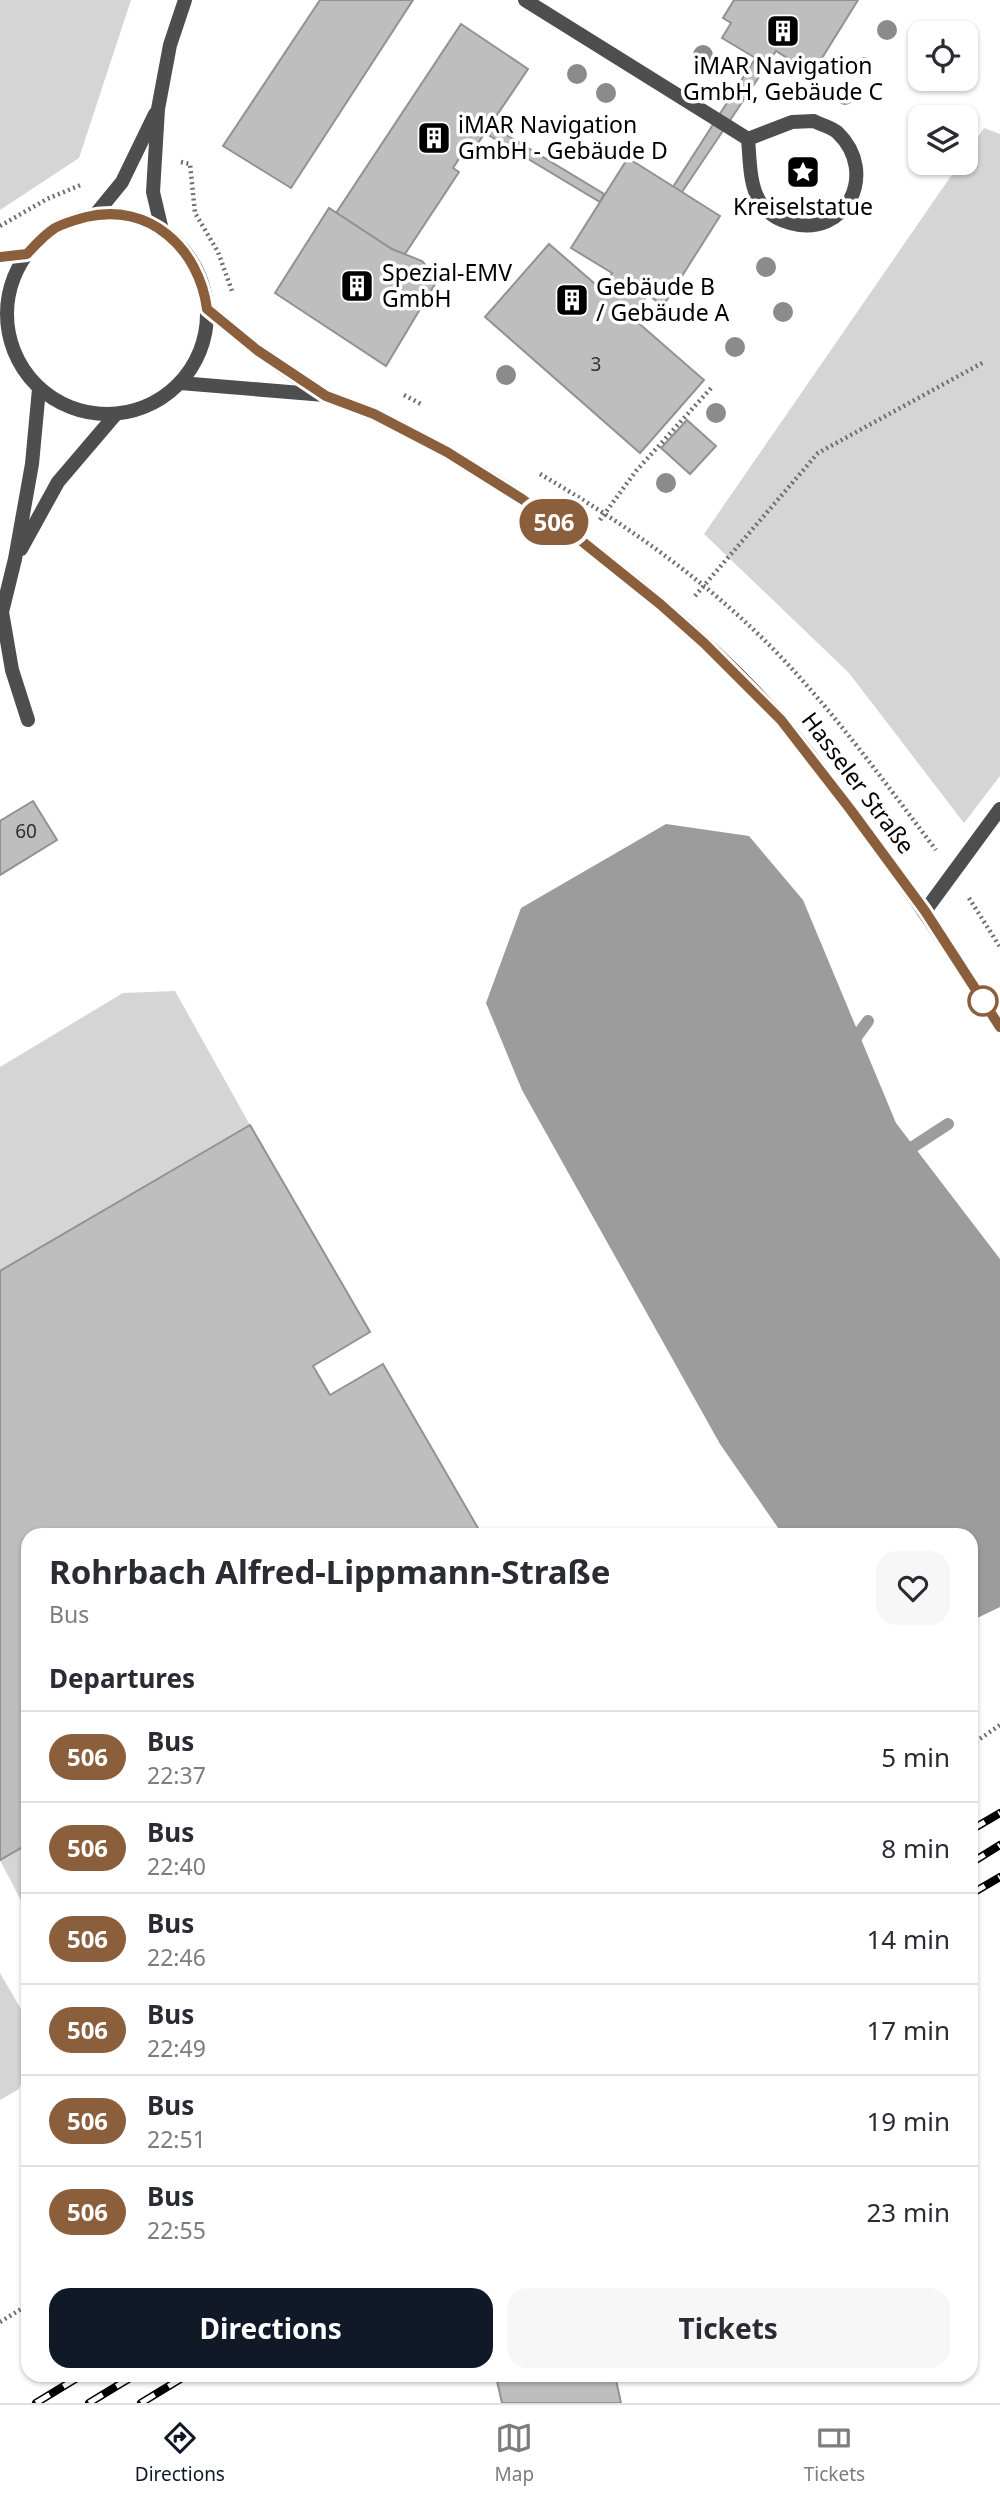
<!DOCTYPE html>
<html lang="en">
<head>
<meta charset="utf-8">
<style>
  :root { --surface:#fff; --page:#f7f7f7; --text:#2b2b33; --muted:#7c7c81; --line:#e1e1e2; --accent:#111827 }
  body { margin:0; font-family:"Noto Sans",sans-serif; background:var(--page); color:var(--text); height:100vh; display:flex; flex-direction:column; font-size:26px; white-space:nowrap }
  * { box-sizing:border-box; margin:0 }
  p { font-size:23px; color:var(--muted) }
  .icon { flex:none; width:38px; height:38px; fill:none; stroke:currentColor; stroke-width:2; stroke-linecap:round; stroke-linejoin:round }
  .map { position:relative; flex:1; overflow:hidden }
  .sheet { position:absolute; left:21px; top:1528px; width:957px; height:854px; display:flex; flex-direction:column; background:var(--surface); border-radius:21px; box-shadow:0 2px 5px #0004 }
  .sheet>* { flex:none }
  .badge { padding:0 14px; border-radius:23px; font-size:24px; line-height:46px }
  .buttons { position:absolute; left:908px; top:21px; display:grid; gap:14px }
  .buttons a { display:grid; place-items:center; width:70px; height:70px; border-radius:14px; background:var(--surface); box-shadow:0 2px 5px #0004; font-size:35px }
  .map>.badge { position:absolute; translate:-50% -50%; box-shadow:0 0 0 4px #fff }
  h2 { padding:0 28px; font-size:26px; line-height:63px }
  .round { display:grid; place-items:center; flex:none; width:74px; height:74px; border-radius:21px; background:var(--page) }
  .summary { display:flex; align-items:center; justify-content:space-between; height:119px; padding:0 28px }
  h1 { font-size:33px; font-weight:700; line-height:52px }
  .cta { display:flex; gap:14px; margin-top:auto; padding:14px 28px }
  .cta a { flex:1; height:80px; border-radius:21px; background:var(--accent); color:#fff; font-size:28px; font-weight:700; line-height:80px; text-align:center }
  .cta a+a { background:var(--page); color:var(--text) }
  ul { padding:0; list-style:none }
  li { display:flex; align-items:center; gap:21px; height:91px; padding:0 28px; border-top:2px solid var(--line) }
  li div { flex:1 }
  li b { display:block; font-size:26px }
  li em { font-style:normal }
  li .badge { min-width:77px; font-weight:700; text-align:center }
  .tab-bar { display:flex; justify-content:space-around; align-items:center; height:98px; border-top:2px solid var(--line); background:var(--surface); font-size:19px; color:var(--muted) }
  .tab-bar a { display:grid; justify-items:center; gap:4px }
  .tab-bar .on { color:var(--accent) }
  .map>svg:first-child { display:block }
  .green { fill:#d5d5d5 }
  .water { fill:#9c9c9c }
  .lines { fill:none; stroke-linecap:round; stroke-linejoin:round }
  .stream { stroke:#9c9c9c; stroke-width:12 }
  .building { fill:#bebebe; stroke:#929292; stroke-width:2 }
  .path { stroke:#707070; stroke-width:4.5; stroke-dasharray:2 3.5; stroke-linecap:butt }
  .service { stroke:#4e4e4e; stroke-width:14 }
  .minor { stroke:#4e4e4e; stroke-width:14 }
  .tertiary { stroke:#4e4e4e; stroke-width:14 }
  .rail-casing { stroke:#000; stroke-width:8 }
  .rail { stroke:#fff; stroke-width:5; stroke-dasharray:16; stroke-linecap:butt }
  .tree { fill:#8b8b8b }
  .line-casing { stroke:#fff; stroke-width:16 }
  .line { stroke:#8b5e3c; stroke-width:10 }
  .stop-dot { fill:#fff; stroke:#8b5e3c; stroke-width:3.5 }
  .labels { text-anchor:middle; stroke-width:7; stroke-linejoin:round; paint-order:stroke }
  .number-label { font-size:19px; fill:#303030 }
  .poi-label { font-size:23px; fill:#000; stroke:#fff; text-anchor:start }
  .street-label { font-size:23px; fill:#000; stroke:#fff }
</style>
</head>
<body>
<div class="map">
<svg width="1000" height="2403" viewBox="0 0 1000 2403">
  <rect width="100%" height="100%" fill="#fff"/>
  <g class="green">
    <polygon points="0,0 131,0 79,158 0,210"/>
    <polygon points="984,128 1000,134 1000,776 964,823 849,673 704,534 960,163 966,163 966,154"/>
    <polygon points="175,991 250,1125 0,1271 0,1067 123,993"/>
    <polygon points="28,1844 28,1914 0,1860"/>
    <polygon points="0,1973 28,2021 28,2064 19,2089 0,2100"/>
  </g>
  <polygon class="water" points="666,824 749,836 803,900 896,1123 1000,1259 1000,1607 971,1621 971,1535 783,1535 720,1444 522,1090 486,1003 521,908"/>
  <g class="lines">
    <g class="stream">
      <polyline points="849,1047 868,1021"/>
      <polyline points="902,1154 948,1124"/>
    </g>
  </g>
  <g class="building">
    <polygon points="320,0 413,0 291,188 223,146"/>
    <polygon points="734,0 858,0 812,74 776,51 767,65 722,38 731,23 723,18"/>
    <polygon points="461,24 528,69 476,146 470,142 453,168 459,172 403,257 329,208 336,213"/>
    <polygon points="755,59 767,65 682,192 673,187"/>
    <polygon points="490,125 604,194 600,202 485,133"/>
    <polygon points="628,158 720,216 663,306 647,294 635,320 704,380 640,453 485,317 549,244 602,290 612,273 571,248"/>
    <polygon points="329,208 392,249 422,261 438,279 386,366 275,293"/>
    <polygon points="687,420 716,446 690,474 661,448"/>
    <polygon points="33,801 57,840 0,875 0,821"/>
    <polygon points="250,1125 370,1332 313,1366 330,1395 383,1364 482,1535 28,1535 28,1844 0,1860 0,1271"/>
    <polygon points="525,2375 615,2375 621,2403 502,2403 497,2381"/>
  </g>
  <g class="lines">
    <g class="path">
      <polyline points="181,162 190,164 195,213 218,252 232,291"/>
      <polyline points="0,226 47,199 83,184"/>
      <polyline points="404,395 421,404"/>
      <path d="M540,474c87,51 170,109 240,182 57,60 106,128 156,194"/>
      <polyline points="600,520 636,471 712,387"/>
      <polyline points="695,596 818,453 984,362"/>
      <polyline points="969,898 1000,947"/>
      <polyline points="971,1745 1000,1725"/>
      <polyline points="0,2322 28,2305"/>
    </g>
    <g class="service">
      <polyline points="21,549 58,482 116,414"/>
      <polyline points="28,720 12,670 2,612 15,559 32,464 39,389"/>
    </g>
    <g class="minor">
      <polyline points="525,0 748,139"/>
      <path d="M814,121c7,4 18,6 24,12 41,40 8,106 -48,90 -12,-3 -23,-10 -30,-21 -11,-18 -10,-43 -12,-63l44,-17z"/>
      <polyline points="925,911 1000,809"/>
    </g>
    <g class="tertiary">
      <circle cx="107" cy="314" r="100"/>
      <polyline points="95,215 122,182 155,114"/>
      <polyline points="162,230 153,192 158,109 170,45 185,0"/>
      <polyline points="0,257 27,254"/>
      <path d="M207,308c37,31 77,65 119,87 16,9 35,12 51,21 51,25 100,52 147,84 92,64 183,136 257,220 18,20 34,43 51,65 60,78 115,159 168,242"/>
      <polyline points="180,383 325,395"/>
    </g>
    <defs>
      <g id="rail">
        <polyline points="971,1830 1000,1813"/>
        <polyline points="971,1863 1000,1845"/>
        <polyline points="971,1894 1000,1877"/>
        <polyline points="36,2403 82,2375"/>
        <polyline points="89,2403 135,2375"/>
        <polyline points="141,2403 187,2375"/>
      </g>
    </defs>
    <use href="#rail" class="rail-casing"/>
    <use href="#rail" class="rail"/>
  </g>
  <g class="tree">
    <circle cx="887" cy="30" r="10"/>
    <circle cx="703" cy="55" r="10"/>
    <circle cx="864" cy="67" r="10"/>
    <circle cx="577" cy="74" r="10"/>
    <circle cx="606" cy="93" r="10"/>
    <circle cx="845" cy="95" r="10"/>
    <circle cx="766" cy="267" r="10"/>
    <circle cx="783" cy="312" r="10"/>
    <circle cx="735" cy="347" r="10"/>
    <circle cx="506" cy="375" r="10"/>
    <circle cx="716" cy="413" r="10"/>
    <circle cx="666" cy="483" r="10"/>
  </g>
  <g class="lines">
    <defs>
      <path id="line" d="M0,257l27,-3c9,-10 17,-19 28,-26 9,-5 20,-8 31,-11 63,-15 113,31 121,92l50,41 69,46 48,18 73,38 75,47 62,44 76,61 44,39 77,77 69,89 75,102 75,116"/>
    </defs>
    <use href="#line" class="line-casing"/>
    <use href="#line" class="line"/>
  </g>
  <defs>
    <symbol id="building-square" viewBox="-11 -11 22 22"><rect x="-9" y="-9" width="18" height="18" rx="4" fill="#000" stroke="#fff"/><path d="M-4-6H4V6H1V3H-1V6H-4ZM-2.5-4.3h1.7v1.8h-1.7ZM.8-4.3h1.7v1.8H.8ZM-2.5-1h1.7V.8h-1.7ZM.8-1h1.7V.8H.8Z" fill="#fff"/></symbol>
    <symbol id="sight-square" viewBox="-11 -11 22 22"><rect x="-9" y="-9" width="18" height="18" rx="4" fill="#000" stroke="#fff"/><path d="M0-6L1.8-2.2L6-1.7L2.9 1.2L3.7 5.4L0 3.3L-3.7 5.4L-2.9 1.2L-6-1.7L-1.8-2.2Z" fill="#fff"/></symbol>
  </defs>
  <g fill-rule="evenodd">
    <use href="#building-square" x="764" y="12" width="38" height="38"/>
    <use href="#building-square" x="415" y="119" width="38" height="38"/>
    <use href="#sight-square" x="784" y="153" width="38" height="38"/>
    <use href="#building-square" x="338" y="267" width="38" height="38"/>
    <use href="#building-square" x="553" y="281" width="38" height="38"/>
  </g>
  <circle class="stop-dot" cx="983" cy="1001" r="14"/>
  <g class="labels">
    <g class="number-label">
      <text x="596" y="371">3</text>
      <text x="26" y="838">60</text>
    </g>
    <g class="poi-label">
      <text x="783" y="74" text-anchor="middle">iMAR Navigation<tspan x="783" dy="26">GmbH, Gebäude C</tspan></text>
      <text x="458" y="133">iMAR Navigation<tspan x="458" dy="26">GmbH - Gebäude D</tspan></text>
      <text x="803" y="215" text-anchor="middle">Kreiselstatue</text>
      <text x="382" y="281">Spezial-EMV<tspan x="382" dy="26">GmbH</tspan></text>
      <text x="596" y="295">Gebäude B<tspan x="596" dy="26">/ Gebäude A</tspan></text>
    </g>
    <g class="street-label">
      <text transform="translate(858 783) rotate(53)" y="8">Hasseler Straße</text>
    </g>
  </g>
</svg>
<div class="buttons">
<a><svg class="icon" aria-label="locate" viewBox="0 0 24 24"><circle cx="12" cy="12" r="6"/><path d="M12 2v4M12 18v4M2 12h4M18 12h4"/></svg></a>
<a><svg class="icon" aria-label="layers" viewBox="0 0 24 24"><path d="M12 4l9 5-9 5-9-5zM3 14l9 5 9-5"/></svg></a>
</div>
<b class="badge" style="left:554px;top:522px;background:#8b5e3c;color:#fff">506</b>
<section class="sheet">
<div class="summary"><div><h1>Rohrbach Alfred-Lippmann-Straße</h1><p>Bus</p></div><a class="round"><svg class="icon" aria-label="heart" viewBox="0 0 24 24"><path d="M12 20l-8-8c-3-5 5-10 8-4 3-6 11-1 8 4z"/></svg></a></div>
<h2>Departures</h2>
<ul>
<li><span class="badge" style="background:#8b5e3c;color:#fff">506</span><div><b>Bus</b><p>22:37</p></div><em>5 min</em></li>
<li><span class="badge" style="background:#8b5e3c;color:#fff">506</span><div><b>Bus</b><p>22:40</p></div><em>8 min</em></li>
<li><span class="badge" style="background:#8b5e3c;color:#fff">506</span><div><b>Bus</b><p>22:46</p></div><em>14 min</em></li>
<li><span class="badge" style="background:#8b5e3c;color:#fff">506</span><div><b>Bus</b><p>22:49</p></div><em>17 min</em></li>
<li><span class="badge" style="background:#8b5e3c;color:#fff">506</span><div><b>Bus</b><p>22:51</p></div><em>19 min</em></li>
<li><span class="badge" style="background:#8b5e3c;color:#fff">506</span><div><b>Bus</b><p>22:55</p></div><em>23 min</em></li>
</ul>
<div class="cta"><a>Directions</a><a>Tickets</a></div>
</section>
</div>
<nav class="tab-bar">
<a class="on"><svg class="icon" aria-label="directions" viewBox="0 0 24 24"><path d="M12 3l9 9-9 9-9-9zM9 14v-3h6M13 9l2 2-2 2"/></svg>Directions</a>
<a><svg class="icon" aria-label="map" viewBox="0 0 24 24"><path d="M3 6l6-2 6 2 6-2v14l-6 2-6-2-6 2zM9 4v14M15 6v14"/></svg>Map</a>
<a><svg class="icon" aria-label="tickets" viewBox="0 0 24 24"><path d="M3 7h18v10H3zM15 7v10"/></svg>Tickets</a>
</nav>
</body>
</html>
